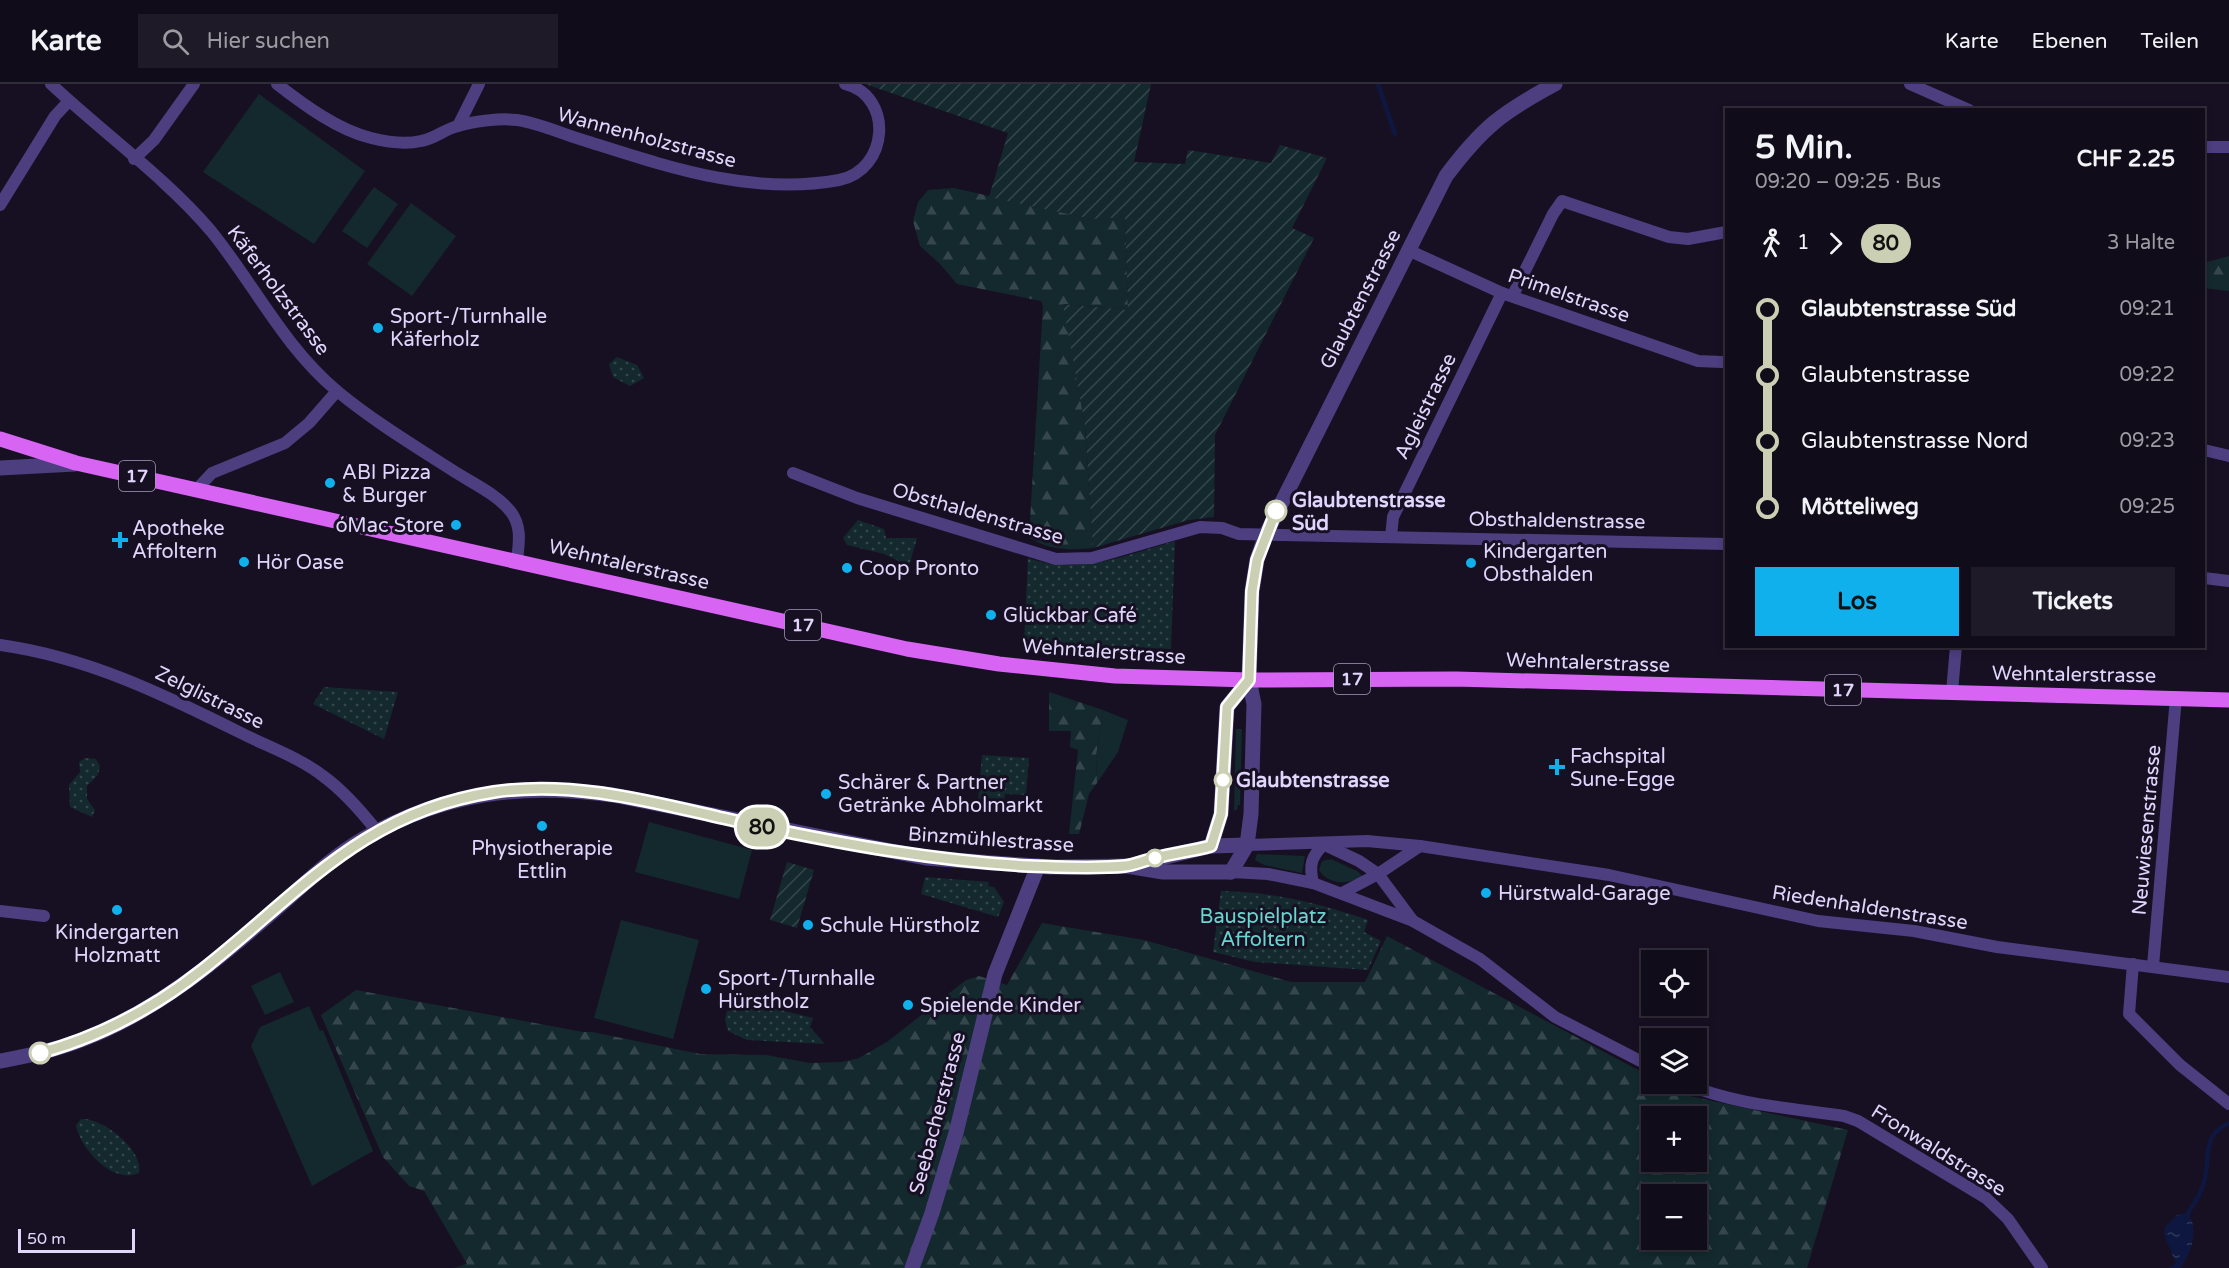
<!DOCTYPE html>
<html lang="de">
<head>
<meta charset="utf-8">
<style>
  :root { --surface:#110c1a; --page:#1e1a27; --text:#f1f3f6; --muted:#9c9ba2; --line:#302c39; --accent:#10b0ed }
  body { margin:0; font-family:"Varela Round",sans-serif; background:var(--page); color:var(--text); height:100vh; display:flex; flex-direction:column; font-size:22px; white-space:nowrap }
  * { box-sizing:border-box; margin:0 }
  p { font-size:20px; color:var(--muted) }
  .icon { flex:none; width:33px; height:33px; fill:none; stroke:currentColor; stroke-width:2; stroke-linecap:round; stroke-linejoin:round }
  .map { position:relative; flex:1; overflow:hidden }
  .drawer { position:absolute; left:1725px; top:24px; width:480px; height:540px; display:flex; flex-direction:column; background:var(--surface); border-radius:0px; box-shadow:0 3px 9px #0003,0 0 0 2px var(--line) }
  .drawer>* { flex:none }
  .badge { padding:0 12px; border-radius:20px; font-size:21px; line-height:39px }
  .fabs { position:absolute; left:1641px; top:866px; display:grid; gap:12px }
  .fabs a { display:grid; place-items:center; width:66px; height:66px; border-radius:0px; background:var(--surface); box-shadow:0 3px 9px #0003,0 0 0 2px var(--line); font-size:30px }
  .scale { position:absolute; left:18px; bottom:15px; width:117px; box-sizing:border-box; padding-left:6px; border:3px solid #e1d5fc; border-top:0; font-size:16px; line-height:21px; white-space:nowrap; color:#e1d5fc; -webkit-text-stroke:4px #171023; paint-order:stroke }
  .map>.badge { position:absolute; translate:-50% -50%; box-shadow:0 0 0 3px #fff }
  .legs { display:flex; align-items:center; gap:9px; height:66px; padding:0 30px; font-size:20px }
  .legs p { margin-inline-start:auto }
  .headline { display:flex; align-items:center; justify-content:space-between; height:102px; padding:0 30px }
  h1 { font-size:33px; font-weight:800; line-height:45px }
  .action { display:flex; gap:12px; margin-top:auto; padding:12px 30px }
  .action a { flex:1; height:69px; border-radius:0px; background:var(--accent); color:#111; font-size:24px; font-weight:800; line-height:69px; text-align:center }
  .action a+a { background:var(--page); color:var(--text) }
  ul { padding:0 30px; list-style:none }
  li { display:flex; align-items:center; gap:21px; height:66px; font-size:22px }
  li i { display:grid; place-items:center; width:9px; height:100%; margin:0 8px; background:currentColor }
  li i::after { content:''; width:15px; height:15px; margin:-8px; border:4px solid; border-radius:50%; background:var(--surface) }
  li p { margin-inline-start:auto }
  li:first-child i { background:linear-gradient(#0000 50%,currentColor 0) }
  li:last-child i { background:linear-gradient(currentColor 50%,#0000 0) }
  header { display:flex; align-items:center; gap:36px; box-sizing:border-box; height:84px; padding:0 30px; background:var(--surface); border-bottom:2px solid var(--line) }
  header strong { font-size:28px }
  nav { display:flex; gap:33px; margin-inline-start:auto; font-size:21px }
  .search { width:420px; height:54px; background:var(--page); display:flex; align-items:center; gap:15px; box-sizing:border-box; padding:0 21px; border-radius:0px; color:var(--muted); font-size:22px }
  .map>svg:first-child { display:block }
  .grass { fill:#13292d }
  .forest { fill:url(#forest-firs); fill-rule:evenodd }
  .park { fill:url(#park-dots) }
  .garden { fill:url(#garden-furrows) }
  .water { fill:url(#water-ripples) }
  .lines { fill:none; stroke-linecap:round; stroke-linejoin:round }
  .stream { stroke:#0d173f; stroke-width:4.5 }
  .minor { stroke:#4c3e7f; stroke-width:12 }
  .tertiary { stroke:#4c3e7f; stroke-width:15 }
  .primary { stroke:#d864f4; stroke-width:15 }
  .line-1-casing { stroke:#fff; stroke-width:14 }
  .line-1 { stroke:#cbcfb3; stroke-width:9 }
  .poi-dot { fill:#10b0ed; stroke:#171023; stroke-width:2 }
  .stop-1-dot { fill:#fff; stroke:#cbcfb3; stroke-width:3 }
  .labels { text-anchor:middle; stroke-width:6; stroke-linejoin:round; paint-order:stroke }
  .shield { fill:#171023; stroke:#a49abb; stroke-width:1.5 }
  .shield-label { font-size:18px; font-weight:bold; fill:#e1d5fc }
  .street-label { font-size:20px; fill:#e1d5fc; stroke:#171023 }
  .poi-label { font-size:20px; fill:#e1d5fc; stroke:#171023; text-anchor:start }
  .stop-label { font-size:20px; font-weight:bold; fill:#e1d5fc; stroke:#171023; text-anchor:start }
  .park-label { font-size:20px; fill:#66d7cf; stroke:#171023 }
</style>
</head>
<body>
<header>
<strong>Karte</strong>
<div class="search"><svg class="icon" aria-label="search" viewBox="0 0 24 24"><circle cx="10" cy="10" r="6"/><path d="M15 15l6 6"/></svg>Hier suchen</div>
<nav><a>Karte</a><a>Ebenen</a><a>Teilen</a></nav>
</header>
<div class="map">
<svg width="2229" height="1184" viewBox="0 0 2229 1184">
  <defs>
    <pattern id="forest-firs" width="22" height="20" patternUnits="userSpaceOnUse" patternTransform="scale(1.5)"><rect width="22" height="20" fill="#13292d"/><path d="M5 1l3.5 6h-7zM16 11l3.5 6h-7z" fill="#35474c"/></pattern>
    <pattern id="park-dots" width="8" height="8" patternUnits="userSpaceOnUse" patternTransform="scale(1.5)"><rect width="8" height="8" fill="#13292d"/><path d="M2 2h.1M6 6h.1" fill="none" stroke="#35474c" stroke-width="1.8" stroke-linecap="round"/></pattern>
    <pattern id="garden-furrows" width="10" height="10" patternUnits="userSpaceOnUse" patternTransform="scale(1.5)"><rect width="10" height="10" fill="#13292d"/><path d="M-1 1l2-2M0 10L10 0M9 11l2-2" fill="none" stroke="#35474c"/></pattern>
    <pattern id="water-ripples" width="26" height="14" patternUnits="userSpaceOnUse" patternTransform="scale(1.5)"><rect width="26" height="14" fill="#0d173f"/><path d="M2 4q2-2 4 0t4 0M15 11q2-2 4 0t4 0" fill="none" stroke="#30385c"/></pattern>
  </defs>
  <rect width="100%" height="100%" fill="#171023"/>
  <g class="grass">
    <polygon points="259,10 365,87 314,160 203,88"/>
    <polygon points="374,103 398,120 367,164 342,147"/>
    <polygon points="411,119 456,152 412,212 367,180"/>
    <polygon points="1103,626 1128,636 1118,668 1097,699 1096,672"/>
    <polygon points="1236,645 1242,645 1240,721 1238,721 1237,726 1234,726"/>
    <polygon points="649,738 752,766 739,815 635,788"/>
    <polygon points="1257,770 1305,772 1302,789 1264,781 1255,776"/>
    <path d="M1331,775l26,12 5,5c-13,9 -34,9 -43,-6l3,-9z"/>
    <polygon points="621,836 699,856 673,955 594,934"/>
    <polygon points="280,888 294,918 265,931 251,902"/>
    <polygon points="309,922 320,947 323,946 373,1067 312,1102 251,962 260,943"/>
  </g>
  <g class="forest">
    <path d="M954,104l138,31 33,-3 3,94 -64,-6 21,122 8,122c-24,2 -44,3 -64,-11l14,-231 -2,-5 -84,-17 -17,-20 -20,-18 -7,-25 5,-19 10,-12z"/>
    <polygon points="2229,172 2229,207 2204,204 2204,179"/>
    <polygon points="1049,608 1103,626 1096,672 1097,699 1089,710 1079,750 1069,750 1078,666 1070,663 1071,647 1049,647"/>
    <path d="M1042,839l102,17 147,42h74l22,-46 264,141 1,6h11l22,12 163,35 -41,138h-1353l13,-4 -43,-73 -15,-5 -26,-29 -62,-142 35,-25 227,42h9l108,22 66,1 44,8 32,-1 17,-4 28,-16 79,-62 13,-4 28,9zM1652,1032h44v45h-44zM1652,1110h44v45h-44z"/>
  </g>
  <g class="park">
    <polygon points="617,273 637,281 644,294 630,302 613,293 609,280"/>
    <polygon points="858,436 884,445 886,454 917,454 909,482 884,470 847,461 843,454"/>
    <path d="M1175,457l-4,108 -147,-6 4,-85c50,18 99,-3 147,-17z"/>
    <polygon points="324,603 398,608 384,655 313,620"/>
    <polygon points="982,671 1029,674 1026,711 1005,710 1004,719 978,717"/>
    <polygon points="85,674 96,675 100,682 98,691 87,702 87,715 95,726 92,733 70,723 69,701 80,688 79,678"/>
    <polygon points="925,793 989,798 988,802 994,803 1004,818 998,833 921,810"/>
    <path d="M1221,807c52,1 98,12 147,29l-4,12 17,9 -13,29 -113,-8 -42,-10z"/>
    <polygon points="751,919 813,934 810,943 825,960 747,956 728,947 725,936 727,927"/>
    <path d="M81,1035c21,-2 63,31 58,54 -26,12 -59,-24 -63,-48z"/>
  </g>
  <g class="garden">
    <polygon points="865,0 1151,0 1134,78 1185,80 1188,66 1271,79 1280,61 1327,74 1292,144 1314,154 1215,351 1214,433 1189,436 1093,464 1085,342 1063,220 1128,226 1125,133 1092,135 989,113 1008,49"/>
    <polygon points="787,778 814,786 797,844 770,836"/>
  </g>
  <path class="water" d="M2188,1129c11,18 4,37 -7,55h-13l8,-5 -12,-28 1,-8 12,-12z"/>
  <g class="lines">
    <g class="stream">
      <polyline points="1378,0 1395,50"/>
      <path d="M2188,1129c5,-8 11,-16 14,-25 11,-24 -4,-52 27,-65"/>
    </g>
    <g class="minor">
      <path d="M51,0c51,48 115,94 160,147 43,53 73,116 126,160 35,29 76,54 115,79 20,13 45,24 59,42 11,15 8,31 6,48"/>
      <path d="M277,0c27,21 61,46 94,54 16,4 33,7 50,3 13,-2 24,-12 37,-15 17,-5 42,-8 59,-6 23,3 47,15 69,21 82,26 166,55 253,39 50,-10 55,-84 6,-96"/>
      <polyline points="1910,0 1969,26"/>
      <polyline points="458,42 479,0"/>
      <polyline points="2204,63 2229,63"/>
      <polyline points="134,75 154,56 194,0"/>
      <polyline points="0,121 55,32 69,17"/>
      <polyline points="1408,166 1502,209 1698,277 1722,278"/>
      <polyline points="1513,211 1553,130 1562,117 1669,153 1688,155 1726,148"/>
      <polyline points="2204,366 2229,372"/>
      <polyline points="793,389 857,414 1056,475 1092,474 1200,443 1222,444 1239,450 1726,460"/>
      <polyline points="197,405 212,389 285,359 309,339 337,307"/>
      <polyline points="1391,453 1393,433 1502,209"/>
      <polyline points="2204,494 2229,497"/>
      <path d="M0,561c87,12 165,50 243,89 26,13 57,24 80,42 21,15 38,35 54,55"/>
      <polyline points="1952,608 1956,562"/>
      <polyline points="1247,761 1367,757 1420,762 1609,791 1818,837 1914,847 1997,863 2229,893"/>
      <polyline points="1325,761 1359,777 1378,790 1413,837"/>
      <polyline points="1231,788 1268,790 1313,799 1413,837 1480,875 1555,933 1652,983"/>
      <path d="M1313,799c-4,-18 -2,-26 11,-39"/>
      <polyline points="1344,808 1378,790 1420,762"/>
      <polyline points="0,827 44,832"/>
      <polyline points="2133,880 2129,930 2180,981 2229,1020"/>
      <polyline points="2153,882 2176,613"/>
      <path d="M1684,999c50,22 107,25 160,33l14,5 128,77 22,21 34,49"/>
    </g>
    <g class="tertiary">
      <polyline points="0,384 75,380"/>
      <polyline points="1211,762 1221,730 1227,623 1249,596"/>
      <polyline points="1133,781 1211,762 1247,761"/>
      <path d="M1231,788l16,-27 4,-31 3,-110 -5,-24 3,-89 5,-31 9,-26 180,-358c36,-48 55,-63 109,-92"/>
      <path d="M0,977c33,-6 65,-13 96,-27 64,-27 120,-73 172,-118 31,-26 60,-57 95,-77 81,-47 160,-56 250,-44l313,63 124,9 77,-1 36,6h68"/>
      <polyline points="912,1184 932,1129 956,1049 995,890 1038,782"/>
    </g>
    <polyline class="primary" points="0,355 76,379 907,565 999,580 1115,592 1249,596 1456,595 2229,616"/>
  </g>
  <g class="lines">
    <defs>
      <path id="line-1" d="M40,969c59,-16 114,-45 162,-83 98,-77 160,-158 292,-178 86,-13 172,14 255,32 94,20 186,37 281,42 31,1 64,3 95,0 10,-1 20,-6 30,-8 19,-5 38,-7 56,-12l10,-32 6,-107 22,-27 3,-89 5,-31 19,-49"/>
    </defs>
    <use href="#line-1" class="line-1-casing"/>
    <use href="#line-1" class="line-1"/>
  </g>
  <g class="poi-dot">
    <circle cx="378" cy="244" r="6"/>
    <circle cx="330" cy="399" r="6"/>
    <circle cx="456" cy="441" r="6"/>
    <path d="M117 447h6v6h6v6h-6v6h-6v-6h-6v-6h6z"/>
    <circle cx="244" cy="478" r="6"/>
    <circle cx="1471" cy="479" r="6"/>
    <circle cx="847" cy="484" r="6"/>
    <circle cx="991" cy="531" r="6"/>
    <path d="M1554 674h6v6h6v6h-6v6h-6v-6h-6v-6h6z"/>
    <circle cx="826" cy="710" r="6"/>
    <circle cx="542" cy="742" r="6"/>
    <circle cx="1486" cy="809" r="6"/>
    <circle cx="117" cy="826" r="6"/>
    <circle cx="808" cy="841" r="6"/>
    <circle cx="706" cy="905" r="6"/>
    <circle cx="908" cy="921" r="6"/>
  </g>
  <g class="stop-1-dot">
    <circle cx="1276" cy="427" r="10"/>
    <circle cx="1223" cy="696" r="8"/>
    <circle cx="1155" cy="774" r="8"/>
    <circle cx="40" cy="969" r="10"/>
  </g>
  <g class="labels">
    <g class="shield">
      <rect x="119" y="377" width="36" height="30" rx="4.5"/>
      <rect x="785" y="526" width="36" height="30" rx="4.5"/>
      <rect x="1334" y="580" width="36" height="30" rx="4.5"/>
      <rect x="1825" y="591" width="36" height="30" rx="4.5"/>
    </g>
    <g class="shield-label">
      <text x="137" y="398">17</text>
      <text x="803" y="547">17</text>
      <text x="1352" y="601">17</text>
      <text x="1843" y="612">17</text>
    </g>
    <g class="street-label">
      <text transform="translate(647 53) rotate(15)" y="7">Wannenholzstrasse</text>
      <text transform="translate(279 206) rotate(53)" y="7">Käferholzstrasse</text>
      <text transform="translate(1569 211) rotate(19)" y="7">Primelstrasse</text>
      <text transform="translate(1360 215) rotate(-63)" y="7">Glaubtenstrasse</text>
      <text transform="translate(1425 322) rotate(-64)" y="7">Agleistrasse</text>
      <text transform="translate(978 429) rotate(16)" y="7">Obsthaldenstrasse</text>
      <text transform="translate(1557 436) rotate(1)" y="7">Obsthaldenstrasse</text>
      <text transform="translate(629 480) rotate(13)" y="7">Wehntalerstrasse</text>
      <text transform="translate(1104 567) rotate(4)" y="7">Wehntalerstrasse</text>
      <text transform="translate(1588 578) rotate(2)" y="7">Wehntalerstrasse</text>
      <text transform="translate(2074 590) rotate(1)" y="7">Wehntalerstrasse</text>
      <text transform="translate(210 613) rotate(26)" y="7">Zelglistrasse</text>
      <text transform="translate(2146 746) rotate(-85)" y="7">Neuwiesenstrasse</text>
      <text transform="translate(991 755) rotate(4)" y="7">Binzmühlestrasse</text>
      <text transform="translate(1870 823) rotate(9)" y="7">Riedenhaldenstrasse</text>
      <text transform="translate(937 1029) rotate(-75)" y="7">Seebacherstrasse</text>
      <text transform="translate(1939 1066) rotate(32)" y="7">Fronwaldstrasse</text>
    </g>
    <g class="poi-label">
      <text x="390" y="239">Sport-/Turnhalle<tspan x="390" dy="23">Käferholz</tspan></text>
      <text x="342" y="395">ABI Pizza<tspan x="342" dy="23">&amp; Burger</tspan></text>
      <text x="444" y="448" text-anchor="end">óMac Store</text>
      <text x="132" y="451">Apotheke<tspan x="132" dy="23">Affoltern</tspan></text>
      <text x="1483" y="474">Kindergarten<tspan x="1483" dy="23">Obsthalden</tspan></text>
      <text x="256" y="485">Hör Oase</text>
      <text x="859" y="491">Coop Pronto</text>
      <text x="1003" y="538">Glückbar Café</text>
      <text x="1570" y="679">Fachspital<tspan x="1570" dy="23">Sune-Egge</tspan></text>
      <text x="838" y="705">Schärer &amp; Partner<tspan x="838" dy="23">Getränke Abholmarkt</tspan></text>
      <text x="542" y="771" text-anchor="middle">Physiotherapie<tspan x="542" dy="23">Ettlin</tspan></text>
      <text x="1498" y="816">Hürstwald-Garage</text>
      <text x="820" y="848">Schule Hürstholz</text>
      <text x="117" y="855" text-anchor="middle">Kindergarten<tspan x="117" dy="23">Holzmatt</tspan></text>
      <text x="718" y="901">Sport-/Turnhalle<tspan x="718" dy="23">Hürstholz</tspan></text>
      <text x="920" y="928">Spielende Kinder</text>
    </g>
    <g class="stop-label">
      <text x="1292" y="423">Glaubtenstrasse<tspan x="1292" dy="23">Süd</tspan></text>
      <text x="1236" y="703">Glaubtenstrasse</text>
    </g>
    <g class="park-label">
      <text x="1263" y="839">Bauspielplatz<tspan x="1263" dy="23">Affoltern</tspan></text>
    </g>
  </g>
</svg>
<div class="fabs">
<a><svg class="icon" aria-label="locate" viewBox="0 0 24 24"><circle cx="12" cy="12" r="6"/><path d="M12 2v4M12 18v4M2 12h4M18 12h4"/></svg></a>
<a><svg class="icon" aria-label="layers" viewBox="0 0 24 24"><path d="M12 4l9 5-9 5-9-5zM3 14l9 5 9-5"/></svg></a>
<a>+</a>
<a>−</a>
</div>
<div class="scale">50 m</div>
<b class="badge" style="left:762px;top:743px;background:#cbcfb3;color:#111">80</b>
<section class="drawer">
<div class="headline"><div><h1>5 Min.</h1><p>09:20 – 09:25 · Bus</p></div><b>CHF 2.25</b></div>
<div class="legs"><svg class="icon" aria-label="walk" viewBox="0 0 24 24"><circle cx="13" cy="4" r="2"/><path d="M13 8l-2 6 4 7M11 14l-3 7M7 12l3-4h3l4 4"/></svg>1<svg class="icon" aria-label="forward" viewBox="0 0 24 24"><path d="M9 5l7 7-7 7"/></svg><b class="badge" style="background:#cbcfb3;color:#111">80</b><p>3 Halte</p></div>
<ul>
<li><i style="color:#cbcfb3"></i><b>Glaubtenstrasse Süd</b><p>09:21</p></li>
<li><i style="color:#cbcfb3"></i><span>Glaubtenstrasse</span><p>09:22</p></li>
<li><i style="color:#cbcfb3"></i><span>Glaubtenstrasse Nord</span><p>09:23</p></li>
<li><i style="color:#cbcfb3"></i><b>Mötteliweg</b><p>09:25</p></li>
</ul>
<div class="action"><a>Los</a><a>Tickets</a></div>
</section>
</div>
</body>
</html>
